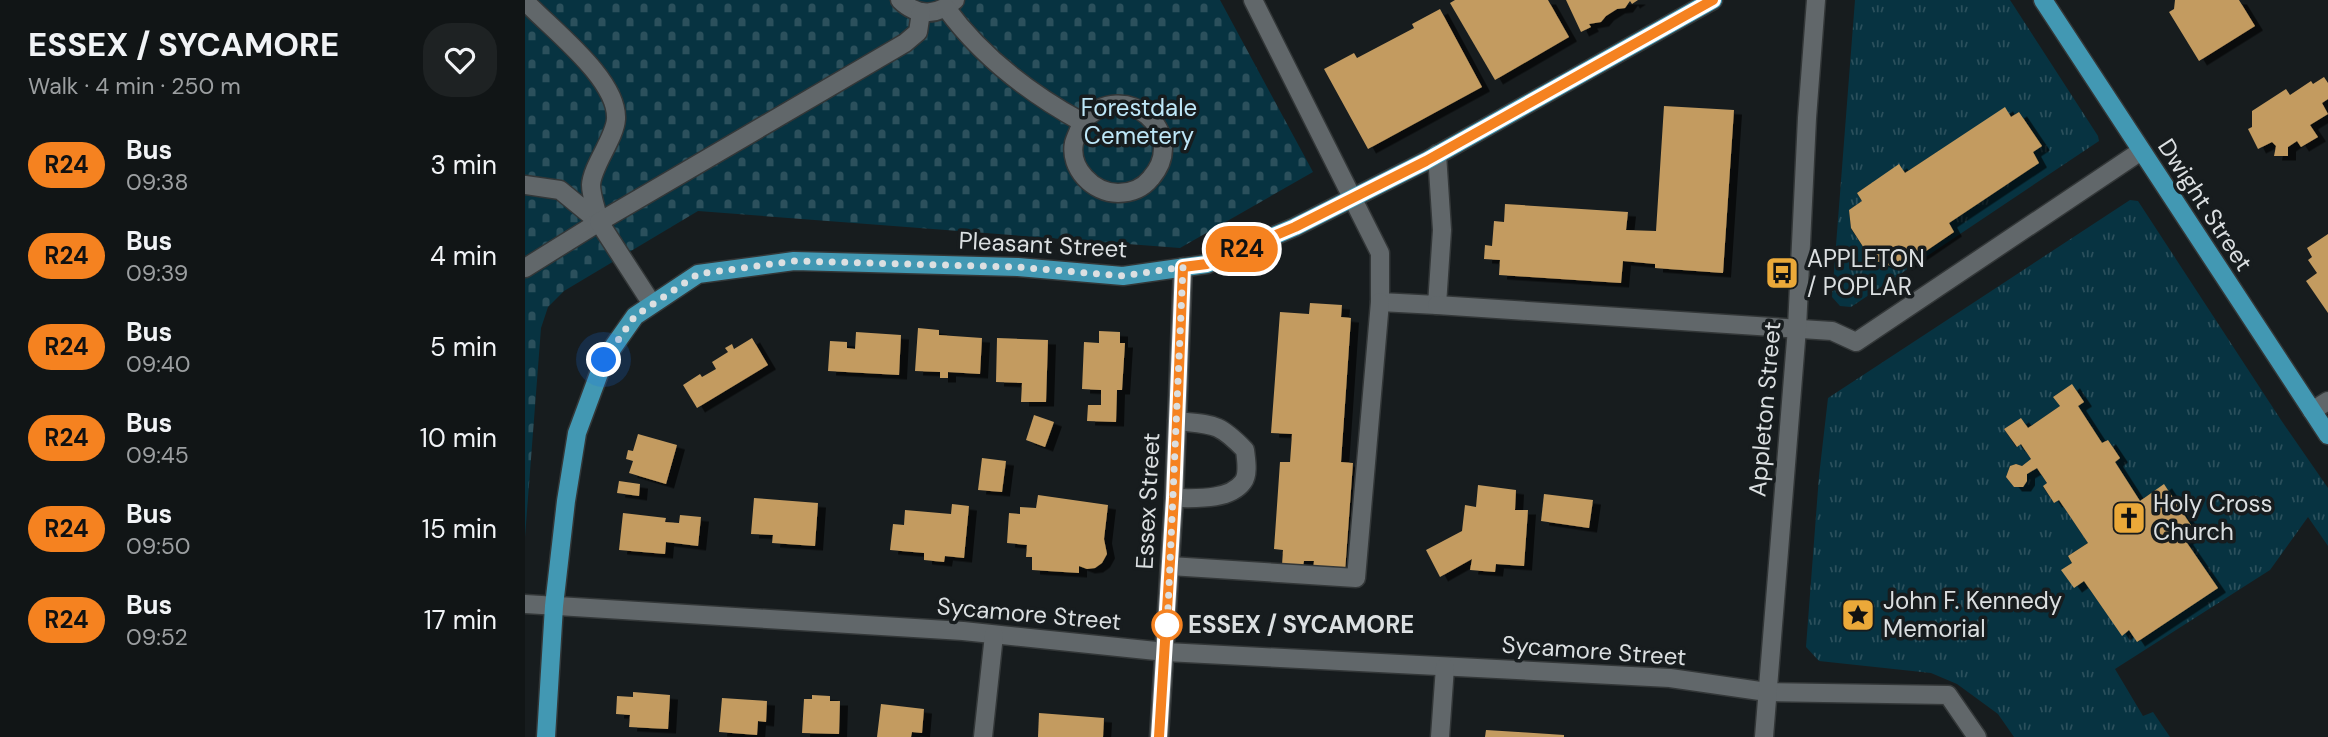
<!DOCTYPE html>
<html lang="en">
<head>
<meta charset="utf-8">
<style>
  :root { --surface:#111516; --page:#1e2223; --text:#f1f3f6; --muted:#9c9fa1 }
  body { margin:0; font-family:"DM Sans",sans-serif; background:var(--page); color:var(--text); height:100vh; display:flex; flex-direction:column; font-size:26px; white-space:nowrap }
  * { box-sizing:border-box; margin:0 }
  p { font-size:23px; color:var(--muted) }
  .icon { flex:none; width:38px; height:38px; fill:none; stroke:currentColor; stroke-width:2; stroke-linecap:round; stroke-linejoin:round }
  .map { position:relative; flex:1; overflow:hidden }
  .details { display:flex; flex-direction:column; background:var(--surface); width:525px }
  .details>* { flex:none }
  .badge { padding:0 14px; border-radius:23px; font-size:24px; line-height:46px }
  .you { position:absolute; width:35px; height:35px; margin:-18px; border:5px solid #fff; border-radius:50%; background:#1a73e8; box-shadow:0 0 0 10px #1a73e833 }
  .map>.badge { position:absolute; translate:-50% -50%; box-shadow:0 0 0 4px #fff }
  .round { display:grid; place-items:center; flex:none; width:74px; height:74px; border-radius:28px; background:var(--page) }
  .overview { display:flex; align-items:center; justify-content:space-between; height:119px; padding:0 28px }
  h1 { font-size:33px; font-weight:700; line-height:52px }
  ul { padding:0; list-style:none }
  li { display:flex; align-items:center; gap:21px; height:91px; padding:0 28px }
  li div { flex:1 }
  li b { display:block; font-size:26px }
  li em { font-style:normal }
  li .badge { min-width:77px; font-weight:700; text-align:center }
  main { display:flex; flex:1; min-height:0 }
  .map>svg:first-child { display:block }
  .grass { fill:url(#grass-tufts); fill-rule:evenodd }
  .cemetery { fill:url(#cemetery-stones) }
  .building { fill:#c39b60; filter:url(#shadow) }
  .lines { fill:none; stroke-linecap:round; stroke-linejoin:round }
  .minor-casing { stroke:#333738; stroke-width:21 }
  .major-casing { stroke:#333738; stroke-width:21 }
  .minor { stroke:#61676a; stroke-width:18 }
  .major { stroke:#4298b3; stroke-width:18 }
  .line-casing { stroke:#fff; stroke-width:16 }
  .line { stroke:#f58220; stroke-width:10 }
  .walk { stroke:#dbdfe1; stroke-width:7; stroke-dasharray:0 12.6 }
  .stop-dot { fill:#fff; stroke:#f58220; stroke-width:3.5 }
  .labels { text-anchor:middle; stroke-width:7; stroke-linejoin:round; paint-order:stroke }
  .park-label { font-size:24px; fill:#bee7f8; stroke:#171c1e }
  .street-label { font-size:24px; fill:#dbdfe1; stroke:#171c1e }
  .poi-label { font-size:24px; fill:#dbdfe1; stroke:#171c1e; text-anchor:start }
  .stop-label { font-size:24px; font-weight:bold; fill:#dbdfe1; stroke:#171c1e; text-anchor:start }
</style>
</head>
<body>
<main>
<section class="details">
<div class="overview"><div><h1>ESSEX / SYCAMORE</h1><p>Walk · 4 min · 250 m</p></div><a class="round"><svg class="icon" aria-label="heart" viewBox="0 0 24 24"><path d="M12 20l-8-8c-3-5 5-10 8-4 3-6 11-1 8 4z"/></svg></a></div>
<ul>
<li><span class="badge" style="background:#f58220;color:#111">R24</span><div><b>Bus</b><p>09:38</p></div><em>3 min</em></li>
<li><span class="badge" style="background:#f58220;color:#111">R24</span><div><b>Bus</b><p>09:39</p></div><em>4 min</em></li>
<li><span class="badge" style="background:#f58220;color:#111">R24</span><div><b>Bus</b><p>09:40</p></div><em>5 min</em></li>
<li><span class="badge" style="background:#f58220;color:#111">R24</span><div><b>Bus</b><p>09:45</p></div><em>10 min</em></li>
<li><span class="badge" style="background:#f58220;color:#111">R24</span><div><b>Bus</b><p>09:50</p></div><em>15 min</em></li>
<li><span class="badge" style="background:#f58220;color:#111">R24</span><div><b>Bus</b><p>09:52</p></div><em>17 min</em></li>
</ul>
</section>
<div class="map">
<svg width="1803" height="737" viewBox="0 0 1803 737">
  <defs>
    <pattern id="grass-tufts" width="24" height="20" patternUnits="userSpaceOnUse" patternTransform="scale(1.75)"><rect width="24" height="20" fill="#073341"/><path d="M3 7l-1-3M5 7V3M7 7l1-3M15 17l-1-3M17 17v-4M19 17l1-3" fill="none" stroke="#2b505c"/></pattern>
    <pattern id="cemetery-stones" width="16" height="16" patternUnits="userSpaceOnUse" patternTransform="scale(1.75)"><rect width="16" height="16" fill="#073341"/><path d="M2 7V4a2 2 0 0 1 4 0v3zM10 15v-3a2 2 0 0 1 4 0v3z" fill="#2b505c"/></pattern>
    <filter id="shadow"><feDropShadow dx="8" dy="4.5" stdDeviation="0" flood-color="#0009"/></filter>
  </defs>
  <rect width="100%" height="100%" fill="#171c1e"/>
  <g class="grass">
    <path d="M1330,0h155l88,136 1,5 -248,166 -11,-1 -8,-9zM1480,108l6,9 8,-5 23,34 -9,6 6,11 -90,60 5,10 -50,33 -4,-6 -10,6 -19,-7 -20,-30 -2,-19 13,-9 -5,-8 42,-28 6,8z"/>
    <path d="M1605,200l8,1 143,219 47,68v58l-20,-29 -38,53 -155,99 28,47 10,-4 17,25h-156l-16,-23 -41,-30 -26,-11 -112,-12 -13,-14 13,-171 9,-78zM1546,385l13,17 -6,4 24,37 6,-3 12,17 -5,5 25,39 24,-16 32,47 -11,8 32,47 -79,55 -9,-12 -7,5 -38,-54 -10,6 -12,-17 10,-7 -4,-7 20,-13 -29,-43 -5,3 -11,-16 4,-4 -10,-15 -10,6v7l-4,6h-9l-8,-10 4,-11 6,-2 6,2 9,-7 -10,-15 -5,3 -12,-18 17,-11 7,10 32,-22 -6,-10z"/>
  </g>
  <polygon class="cemetery" points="0,0 695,0 788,172 655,248 173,211 39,291 23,307 16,328 0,537"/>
  <g class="building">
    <polygon points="930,0 1023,0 1044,37 970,80 925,3"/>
    <polygon points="1041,0 1113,0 1107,4 1105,1 1100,8 1092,9 1081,16 1076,22 1064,24 1066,27 1056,32"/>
    <polygon points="1650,0 1714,0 1730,26 1674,61 1644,12 1649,9"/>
    <polygon points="915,9 957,87 843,149 799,69 829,53 832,58 889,28 887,24"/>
    <polygon points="1799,77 1803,83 1803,99 1797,103 1803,114 1785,125 1793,137 1776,147 1772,141 1763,147 1763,156 1749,156 1751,146 1747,142 1733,149 1723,129 1727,127 1727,111 1761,89 1765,95 1786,81 1788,84"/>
    <polygon points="1139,106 1209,110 1198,273 1130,268 1130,264 1098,261 1096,283 974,275 975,260 959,259 960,245 967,246 969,221 979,222 980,204 1103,212 1101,230 1131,231"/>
    <polygon points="1480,107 1486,117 1494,112 1517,146 1508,152 1514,163 1424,223 1429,232 1379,266 1375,260 1366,266 1346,259 1326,228 1324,210 1337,201 1332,193 1374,164 1380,173"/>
    <polygon points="1803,234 1803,313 1781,281 1792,273 1783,260 1787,257 1782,248"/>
    <polygon points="785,303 817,305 816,317 826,318 816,462 828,463 820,572 788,570 789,561 779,561 778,566 757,565 758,550 749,549 755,462 765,462 767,434 746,433 755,312 784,314"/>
    <polygon points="393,328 414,330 414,335 457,338 455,374 423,372 423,378 415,378 415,372 390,371"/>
    <polygon points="574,331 595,332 595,343 600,343 597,390 592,390 591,422 562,421 563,405 576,405 576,390 557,389 559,342 574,343"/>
    <polygon points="331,332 376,335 374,375 303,371 305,341 322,342 322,348 330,349"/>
    <polygon points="227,338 243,365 172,408 158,385 175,374 177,377 191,369 187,362 203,352 200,348 207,344 209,349"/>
    <polygon points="472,338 523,340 521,402 496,402 497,383 471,382"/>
    <polygon points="1547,384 1559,402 1553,406 1577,443 1583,440 1595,458 1590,462 1615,501 1639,484 1671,533 1660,540 1693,588 1612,642 1604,630 1597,636 1559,581 1549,588 1536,570 1547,563 1543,556 1563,543 1534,500 1529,503 1518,486 1522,483 1512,468 1502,474 1502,481 1498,487 1489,487 1481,477 1485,466 1491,464 1497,466 1506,459 1496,444 1492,447 1479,429 1496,418 1503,428 1535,406 1528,397"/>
    <polygon points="509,415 529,422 520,447 501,440"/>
    <polygon points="113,434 152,445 141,484 104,473 108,461 101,459 103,450 108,451"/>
    <polygon points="457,458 481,461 477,492 453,490"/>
    <polygon points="94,481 115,484 114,496 92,493"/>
    <polygon points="953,485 991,490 990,510 1003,510 999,566 971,564 970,572 945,570 947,559 915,577 901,550 937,531 940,505 951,507"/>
    <polygon points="1019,494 1068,500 1064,528 1016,521"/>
    <polygon points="513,495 583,505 579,539 582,554 577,563 570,568 562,569 554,566 554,573 507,570 507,557 501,557 502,545 482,543 484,513 495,514 495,507 511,508"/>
    <polygon points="229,498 293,503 290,546 247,543 248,535 226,534"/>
    <polygon points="427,504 444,506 439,558 420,556 419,562 399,560 399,553 365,550 368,524 379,525 380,510 426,514"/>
    <polygon points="98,513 141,518 140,522 154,523 155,515 176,517 173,546 141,542 140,554 94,550"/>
    <polygon points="108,692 145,695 143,729 104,727 105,715 91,714 92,696 108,697"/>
    <polygon points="287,695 305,696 305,701 315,701 314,734 277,733 279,699 287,699"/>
    <polygon points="197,698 242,701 241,722 233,721 232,735 194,732"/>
    <polygon points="356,704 399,709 397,733 387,732 386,737 352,737"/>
    <polygon points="514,713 579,718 578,737 513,737"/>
    <polygon points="961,730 1039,735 1039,737 960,737"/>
  </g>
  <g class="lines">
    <defs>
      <g id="minor">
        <path d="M375,0c17,17 38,16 55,0"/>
        <polyline points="728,0 855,253 855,302 912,305 917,230 912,154"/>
        <path d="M0,1c26,28 93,78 91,118 -1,19 -24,47 -25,66 0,11 6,26 8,37l-39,-32 -35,-5"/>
        <path d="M421,8c35,48 83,85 136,114 43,-47 108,11 69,56 -8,10 -20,15 -33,15 -25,0 -49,-25 -44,-50 2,-7 6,-14 8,-21"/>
        <polyline points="0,268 74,222"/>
        <polyline points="127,304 74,222 380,43 393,32 396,12"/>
        <polyline points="912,305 1307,331 1331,342 1616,151"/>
        <polyline points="1787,411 1803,401"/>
        <path d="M649,498c20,0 55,3 69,-16 6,-8 3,-23 2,-32 -27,-28 -32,-25 -68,-29"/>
        <polyline points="645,566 831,578 855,302"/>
        <polyline points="0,604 438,631 641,652 1145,678 1242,692 1423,695 1452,737"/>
        <polyline points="458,737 469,635"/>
        <polyline points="634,737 649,498 658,267"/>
        <polyline points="915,737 920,667"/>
        <polyline points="1239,737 1272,328 1282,118 1291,0"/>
      </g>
      <g id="major">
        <polyline points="1518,0 1803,435"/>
        <polyline points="21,737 29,606 41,501 52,433 79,360 110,316 173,274 269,261 493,267 598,276 682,264 770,227 901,161 1188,0"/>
      </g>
    </defs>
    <use href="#minor" class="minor-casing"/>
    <use href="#major" class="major-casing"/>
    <use href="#minor" class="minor"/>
    <use href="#major" class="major"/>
  </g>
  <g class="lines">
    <defs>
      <polyline id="line" points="634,737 649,498 658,267 682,264 770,227 901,161 1188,0"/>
    </defs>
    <use href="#line" class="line-casing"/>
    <use href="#line" class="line"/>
    <polyline class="walk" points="79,360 110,316 173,274 269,261 492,267 598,276 658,267 642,632 642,625"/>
  </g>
  <defs>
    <symbol id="bus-square" viewBox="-11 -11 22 22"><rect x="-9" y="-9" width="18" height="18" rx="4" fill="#eba939" stroke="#171c1e"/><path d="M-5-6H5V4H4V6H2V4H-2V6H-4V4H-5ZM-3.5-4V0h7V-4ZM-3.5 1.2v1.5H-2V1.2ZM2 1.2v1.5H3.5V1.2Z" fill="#111"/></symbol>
    <symbol id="church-square" viewBox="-11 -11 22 22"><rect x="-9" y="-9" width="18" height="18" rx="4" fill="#eba939" stroke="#171c1e"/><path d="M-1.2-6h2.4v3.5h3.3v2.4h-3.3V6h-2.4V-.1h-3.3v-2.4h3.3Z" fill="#111"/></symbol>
    <symbol id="sight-square" viewBox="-11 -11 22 22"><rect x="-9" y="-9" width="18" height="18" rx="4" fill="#eba939" stroke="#171c1e"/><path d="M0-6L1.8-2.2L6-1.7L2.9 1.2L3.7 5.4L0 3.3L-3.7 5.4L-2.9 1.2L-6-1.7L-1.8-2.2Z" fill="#111"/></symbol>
  </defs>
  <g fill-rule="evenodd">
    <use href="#bus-square" x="1238" y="254" width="38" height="38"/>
    <use href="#church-square" x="1585" y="499" width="38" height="38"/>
    <use href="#sight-square" x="1314" y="596" width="38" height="38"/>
  </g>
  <circle class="stop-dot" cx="642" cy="625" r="14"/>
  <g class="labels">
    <g class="park-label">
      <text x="614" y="116">Forestdale<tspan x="614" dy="28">Cemetery</tspan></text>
    </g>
    <g class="street-label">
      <text transform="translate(1680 205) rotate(57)" y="8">Dwight Street</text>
      <text transform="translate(518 245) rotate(3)" y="8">Pleasant Street</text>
      <text transform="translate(1240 409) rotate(-85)" y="8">Appleton Street</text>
      <text transform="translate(623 501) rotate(-87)" y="8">Essex Street</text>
      <text transform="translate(504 614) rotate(5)" y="8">Sycamore Street</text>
      <text transform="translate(1069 651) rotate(4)" y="8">Sycamore Street</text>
    </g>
    <g class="poi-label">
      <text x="1282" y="267">APPLETON<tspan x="1282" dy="28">/ POPLAR</tspan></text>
      <text x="1628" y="512">Holy Cross<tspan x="1628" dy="28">Church</tspan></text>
      <text x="1358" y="609">John F. Kennedy<tspan x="1358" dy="28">Memorial</tspan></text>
    </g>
    <g class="stop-label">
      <text x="663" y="633">ESSEX / SYCAMORE</text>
    </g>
  </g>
</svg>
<div class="you" style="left:79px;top:360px"></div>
<b class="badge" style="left:717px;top:249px;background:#f58220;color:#111">R24</b>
</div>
</main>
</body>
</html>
